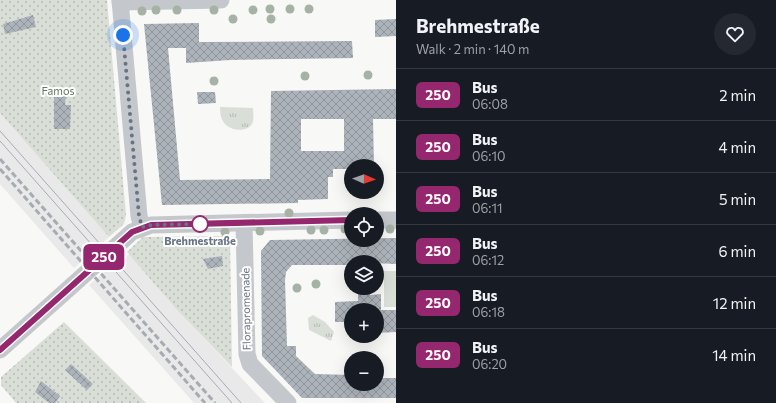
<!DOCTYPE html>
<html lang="en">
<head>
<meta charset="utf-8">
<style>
  :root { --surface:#171b24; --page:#242831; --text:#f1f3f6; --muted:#9ea1a6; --line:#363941 }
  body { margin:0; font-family:Commissioner,sans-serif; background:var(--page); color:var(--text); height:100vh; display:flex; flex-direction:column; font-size:15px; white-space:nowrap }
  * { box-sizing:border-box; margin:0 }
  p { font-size:13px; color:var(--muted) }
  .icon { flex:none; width:22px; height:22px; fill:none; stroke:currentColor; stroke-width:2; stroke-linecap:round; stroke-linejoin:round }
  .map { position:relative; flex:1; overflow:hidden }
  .panel { display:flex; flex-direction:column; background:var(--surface); width:380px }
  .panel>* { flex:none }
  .badge { padding:0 8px; border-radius:6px; font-size:14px; line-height:26px }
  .needle { width:26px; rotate:92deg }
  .controls { position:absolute; left:344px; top:159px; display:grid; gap:8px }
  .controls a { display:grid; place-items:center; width:40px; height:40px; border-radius:50%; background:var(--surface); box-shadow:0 4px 16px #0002; font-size:20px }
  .you { position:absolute; width:20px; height:20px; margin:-10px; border:3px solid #fff; border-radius:50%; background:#1a73e8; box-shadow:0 0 0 6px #1a73e833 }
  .map>.badge { position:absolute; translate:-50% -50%; box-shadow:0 0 0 2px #fff }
  .round { display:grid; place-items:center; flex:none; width:42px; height:42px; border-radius:21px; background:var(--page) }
  .overview { display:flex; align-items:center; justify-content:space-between; height:68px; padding:0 20px }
  h1 { font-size:19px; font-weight:700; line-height:30px }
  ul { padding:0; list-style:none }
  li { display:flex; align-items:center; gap:12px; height:52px; padding:0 20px; border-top:1px solid var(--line) }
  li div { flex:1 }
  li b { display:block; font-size:15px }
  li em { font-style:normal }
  li .badge { min-width:44px; font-weight:700; text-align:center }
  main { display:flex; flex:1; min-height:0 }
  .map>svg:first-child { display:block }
  .built { fill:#e9e9e9 }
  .grass { fill:#d9dfd7 }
  .park { fill:url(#park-tufts) }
  .garden { fill:url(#garden-dots) }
  .building { fill:url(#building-cross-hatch); fill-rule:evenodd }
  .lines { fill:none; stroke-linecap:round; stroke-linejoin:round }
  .minor { stroke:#c4c7cb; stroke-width:17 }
  .tram { stroke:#a7abb2; stroke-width:1 }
  .rail { stroke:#a7abb2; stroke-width:3; stroke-dasharray:6 3; stroke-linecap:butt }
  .tree { fill:#a6b2a5 }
  .line-casing { stroke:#fff; stroke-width:9 }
  .line { stroke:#95276e; stroke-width:6 }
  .walk { stroke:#697386; stroke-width:4; stroke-dasharray:0 7.2 }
  .stop-dot { fill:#fff; stroke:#95276e; stroke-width:2 }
  .labels { text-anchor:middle; stroke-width:4; stroke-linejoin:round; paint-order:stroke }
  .park-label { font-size:11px; fill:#637863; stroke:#fff }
  .stop-label { font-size:11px; font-weight:bold; fill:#697386; stroke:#fff }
  .street-label { font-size:11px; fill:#697386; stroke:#fff }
</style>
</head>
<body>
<main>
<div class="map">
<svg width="396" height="403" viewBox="0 0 396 403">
  <defs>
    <pattern id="park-tufts" width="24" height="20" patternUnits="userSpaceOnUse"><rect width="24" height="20" fill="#d9dfd7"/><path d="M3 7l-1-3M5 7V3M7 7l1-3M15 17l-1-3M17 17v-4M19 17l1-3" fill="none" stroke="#b4b9b4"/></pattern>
    <pattern id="garden-dots" width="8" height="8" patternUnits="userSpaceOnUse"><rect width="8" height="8" fill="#d9dfd7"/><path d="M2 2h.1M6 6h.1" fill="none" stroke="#b4b9b4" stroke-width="1.8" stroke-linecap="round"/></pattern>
    <pattern id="building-cross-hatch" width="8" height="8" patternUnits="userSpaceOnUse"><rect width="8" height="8" fill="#adb3ba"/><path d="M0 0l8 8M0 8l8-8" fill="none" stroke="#91969d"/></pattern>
  </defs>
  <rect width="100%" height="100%" fill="#f8f8f6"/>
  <g class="built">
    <polygon points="0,113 109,237 74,268 0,184"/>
    <polygon points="130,254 177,310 265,403 194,403 89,285 120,259"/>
  </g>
  <rect class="grass" x="384" y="271" width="12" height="36"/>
  <g class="park">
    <path d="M220,107l33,1c0,4 1,9 0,13 -2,11 -20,11 -27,4 -5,-5 -6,-11 -6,-18z"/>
    <polygon points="313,315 325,322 334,332 331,341 309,330 308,318"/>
  </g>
  <g class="garden">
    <polygon points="0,0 107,0 126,215 124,224 109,237 0,113"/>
    <polygon points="230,236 232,367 177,310 127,252 143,237"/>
    <polygon points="64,322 146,403 16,403 1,385 1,377"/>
  </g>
  <g class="building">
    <polygon points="33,15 36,27 5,34 3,24"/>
    <polygon points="396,19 396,36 375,37 375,20"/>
    <path d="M199,23v19l153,-1 1,17 -123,2 -44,3v-15h-18l12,132 90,-1 1,-88 125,-2v30h-23l1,47h-23v3h-18v8h-5v22l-30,1v3l-136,2 -18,-181zM301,119h43v32h-43z"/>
    <polygon points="197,92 215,92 216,103 198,104"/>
    <polygon points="54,93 66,93 65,105 71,105 70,129 54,129"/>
    <polygon points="396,238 396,264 351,262 351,265 292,265 286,272 285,280 287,346 296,346 296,356 315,374 351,375 351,384 377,384 377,378 396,378 396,398 302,398 262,356 261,251 270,240"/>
    <polygon points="222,256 223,266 208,269 203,259"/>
    <polygon points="358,289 370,289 370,295 381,294 381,310 396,310 396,332 377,333 377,310 380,310 351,310 351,322 335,322 335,302 358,301"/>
    <polygon points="71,364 93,384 87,390 65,370"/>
    <polygon points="41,381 60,396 55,403 49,403 35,392"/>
  </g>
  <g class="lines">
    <g class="minor">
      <polyline points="120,0 139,216 142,227"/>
      <polyline points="120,2 221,0"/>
      <polyline points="377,220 396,220"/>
      <polyline points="244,223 247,354 250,364 288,403"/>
      <polyline points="0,350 132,232 151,225 351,220"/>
    </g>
    <g class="tram">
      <polyline points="0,131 241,403"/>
      <polyline points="0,141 232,403"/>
    </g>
    <g class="rail">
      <polyline points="0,159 215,403"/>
      <polyline points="0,169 205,403"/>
    </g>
  </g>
  <g class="tree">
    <circle cx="270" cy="9" r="4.5"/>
    <circle cx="290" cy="9" r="4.5"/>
    <circle cx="309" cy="9" r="4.5"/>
    <circle cx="156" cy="10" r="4.5"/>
    <circle cx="177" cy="10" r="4.5"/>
    <circle cx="214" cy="10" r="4.5"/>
    <circle cx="253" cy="10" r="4.5"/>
    <circle cx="142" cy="11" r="4.5"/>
    <circle cx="233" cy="19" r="4.5"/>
    <circle cx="271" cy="19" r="4.5"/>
    <circle cx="368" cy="75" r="4.5"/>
    <circle cx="305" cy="76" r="4.5"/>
    <circle cx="214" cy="81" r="4.5"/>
    <circle cx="289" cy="213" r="4.5"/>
    <circle cx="345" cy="229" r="4.5"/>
    <circle cx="390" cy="229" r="4.5"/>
    <circle cx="311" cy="230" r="4.5"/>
    <circle cx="324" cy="230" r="4.5"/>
    <circle cx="260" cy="231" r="4.5"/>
    <circle cx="225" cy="232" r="4.5"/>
    <circle cx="316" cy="284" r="4.5"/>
    <circle cx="297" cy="288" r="4.5"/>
  </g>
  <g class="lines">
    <defs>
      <polyline id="line" points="0,350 132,232 151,225 351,220"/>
    </defs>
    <use href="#line" class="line-casing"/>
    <use href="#line" class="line"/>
    <polyline class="walk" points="123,35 139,216 142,227 151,225 200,224"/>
  </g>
  <circle class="stop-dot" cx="200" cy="224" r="8"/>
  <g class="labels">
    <g class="park-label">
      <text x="58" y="95">Famos</text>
    </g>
    <g class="stop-label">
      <text x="200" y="245">Brehmestraße</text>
    </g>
    <g class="street-label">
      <text transform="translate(246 309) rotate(-91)" y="4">Florapromenade</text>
    </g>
  </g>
</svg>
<div class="controls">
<a><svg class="needle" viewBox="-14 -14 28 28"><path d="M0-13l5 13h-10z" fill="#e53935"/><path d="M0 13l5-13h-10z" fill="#9ea1a6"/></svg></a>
<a><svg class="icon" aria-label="locate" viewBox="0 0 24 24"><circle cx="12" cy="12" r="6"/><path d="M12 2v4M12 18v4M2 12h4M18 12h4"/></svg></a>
<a><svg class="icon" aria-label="layers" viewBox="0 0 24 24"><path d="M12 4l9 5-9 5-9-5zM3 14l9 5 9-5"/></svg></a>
<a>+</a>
<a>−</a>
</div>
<div class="you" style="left:123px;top:35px"></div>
<b class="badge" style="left:104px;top:257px;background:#95276e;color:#fff">250</b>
</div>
<section class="panel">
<div class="overview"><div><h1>Brehmestraße</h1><p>Walk · 2 min · 140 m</p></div><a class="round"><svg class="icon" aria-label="heart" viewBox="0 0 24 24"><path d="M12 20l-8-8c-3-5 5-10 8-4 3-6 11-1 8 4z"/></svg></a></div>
<ul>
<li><span class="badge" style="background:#95276e;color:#fff">250</span><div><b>Bus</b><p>06:08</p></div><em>2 min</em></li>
<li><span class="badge" style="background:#95276e;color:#fff">250</span><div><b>Bus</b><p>06:10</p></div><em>4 min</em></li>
<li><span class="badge" style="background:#95276e;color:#fff">250</span><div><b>Bus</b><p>06:11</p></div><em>5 min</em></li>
<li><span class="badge" style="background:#95276e;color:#fff">250</span><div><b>Bus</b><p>06:12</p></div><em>6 min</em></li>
<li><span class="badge" style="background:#95276e;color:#fff">250</span><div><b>Bus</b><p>06:18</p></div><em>12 min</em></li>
<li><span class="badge" style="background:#95276e;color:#fff">250</span><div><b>Bus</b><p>06:20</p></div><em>14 min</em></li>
</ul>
</section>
</main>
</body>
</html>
